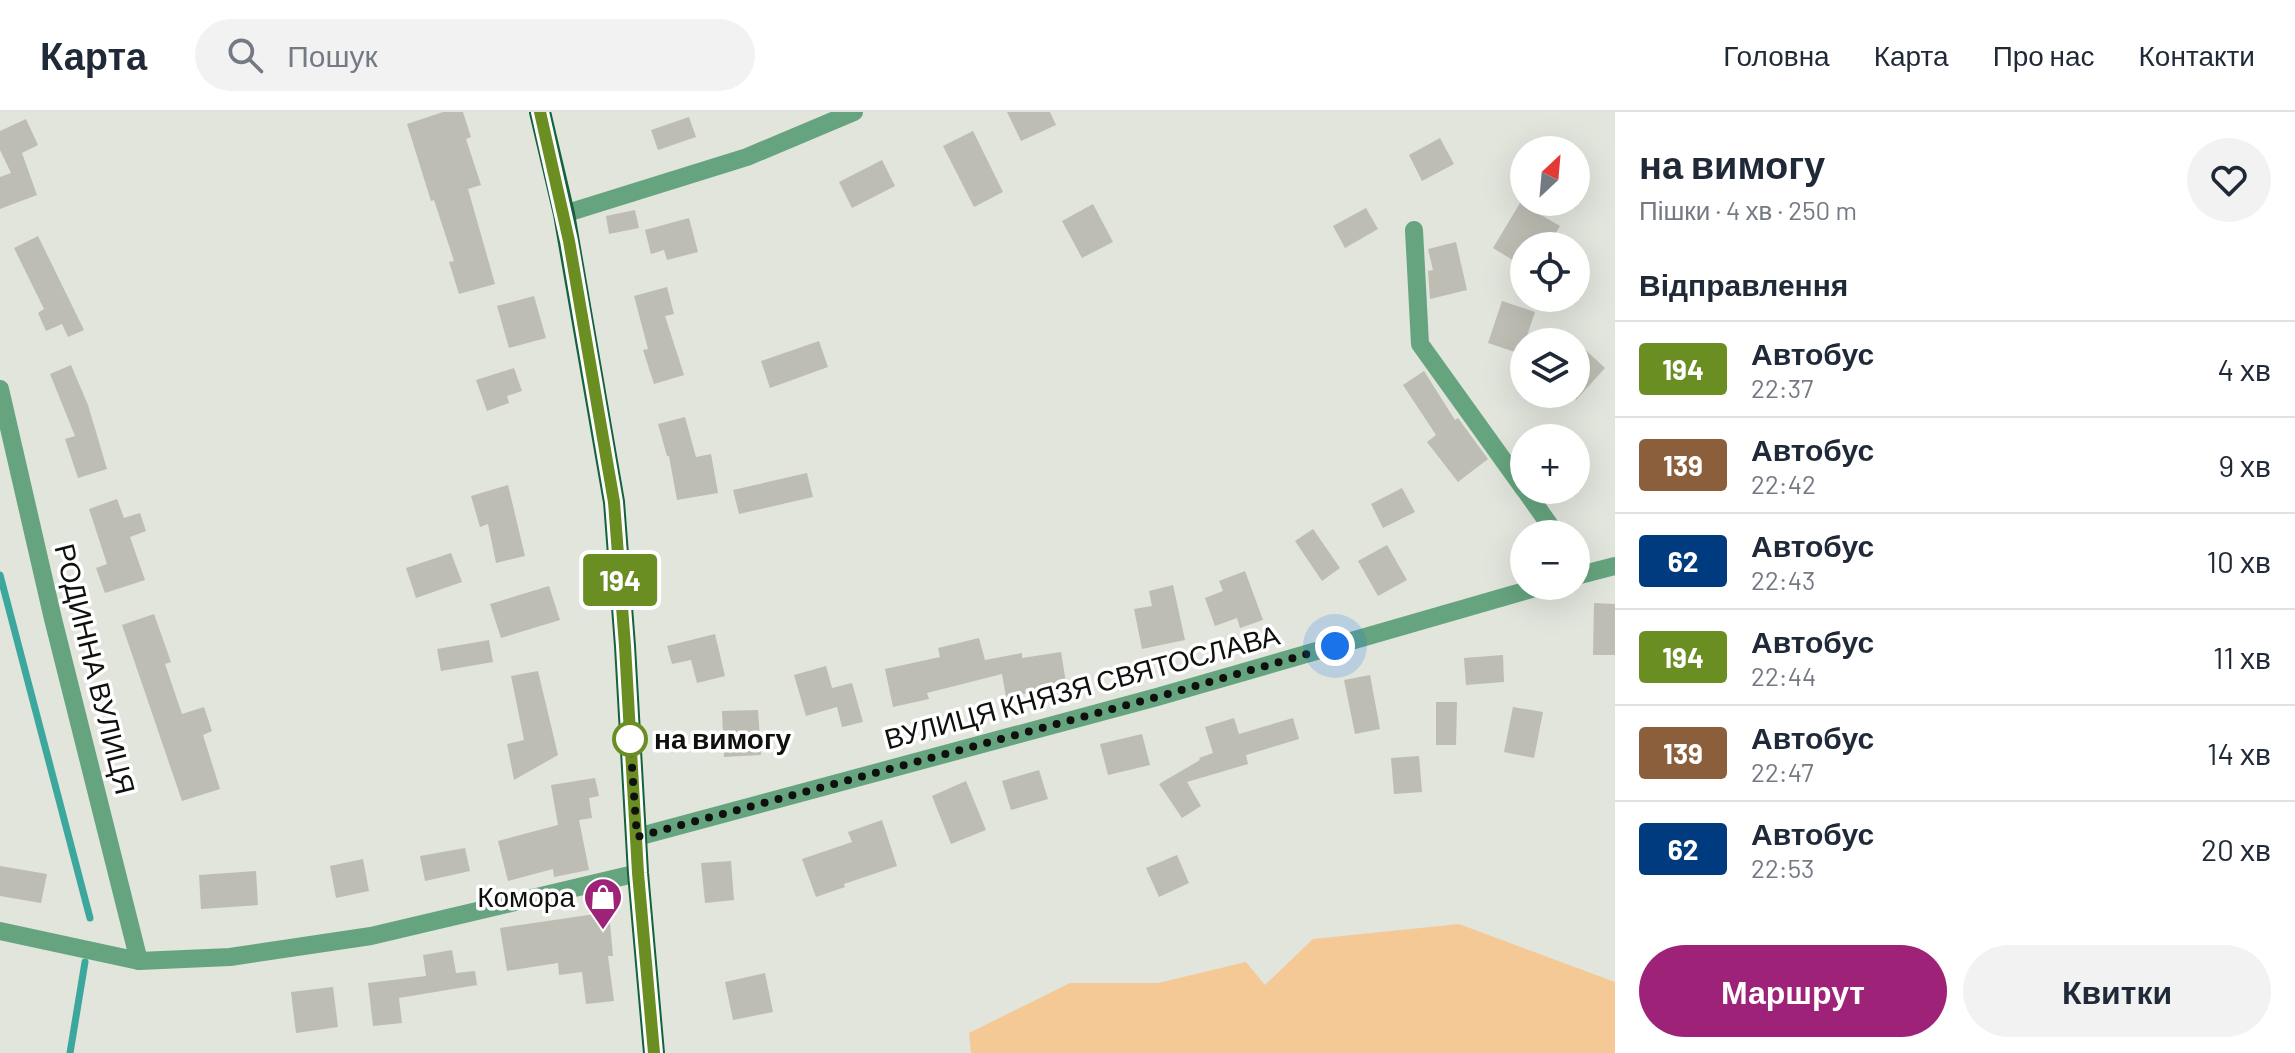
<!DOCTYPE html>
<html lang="uk">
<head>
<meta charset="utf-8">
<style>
  :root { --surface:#fff; --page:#f2f2f3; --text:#1f2937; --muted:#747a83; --line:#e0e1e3; --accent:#9e2278 }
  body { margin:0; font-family:Barlow,sans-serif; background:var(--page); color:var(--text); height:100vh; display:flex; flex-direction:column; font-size:30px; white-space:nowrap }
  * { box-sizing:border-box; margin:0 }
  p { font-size:26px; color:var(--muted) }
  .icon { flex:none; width:44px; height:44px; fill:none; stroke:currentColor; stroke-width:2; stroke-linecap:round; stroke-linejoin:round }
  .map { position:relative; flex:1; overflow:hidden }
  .side { display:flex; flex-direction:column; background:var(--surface); width:680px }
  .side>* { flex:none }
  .badge { padding:0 16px; border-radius:6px; font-size:28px; line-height:52px }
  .needle { width:52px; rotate:26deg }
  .controls { position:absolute; left:1510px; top:24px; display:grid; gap:16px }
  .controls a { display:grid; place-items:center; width:80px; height:80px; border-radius:50%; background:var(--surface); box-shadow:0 8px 32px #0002; font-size:40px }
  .you { position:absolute; width:40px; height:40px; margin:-20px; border:6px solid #fff; border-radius:50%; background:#1a73e8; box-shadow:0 0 0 12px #1a73e833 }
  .map>.badge { position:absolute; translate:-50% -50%; box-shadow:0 0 0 4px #fff }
  h2 { padding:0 24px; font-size:30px; line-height:72px }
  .round { display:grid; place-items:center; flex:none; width:84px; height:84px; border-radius:42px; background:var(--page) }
  .summary { display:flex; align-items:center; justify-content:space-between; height:136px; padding:0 24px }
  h1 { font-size:38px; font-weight:700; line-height:60px }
  .button { display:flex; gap:16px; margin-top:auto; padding:16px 24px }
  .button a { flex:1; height:92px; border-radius:48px; background:var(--accent); color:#fff; font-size:32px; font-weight:700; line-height:92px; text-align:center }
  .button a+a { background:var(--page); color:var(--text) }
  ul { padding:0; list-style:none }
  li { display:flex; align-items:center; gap:24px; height:96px; padding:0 24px; border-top:2px solid var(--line) }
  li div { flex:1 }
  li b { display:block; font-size:30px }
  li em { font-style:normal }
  li .badge { min-width:88px; font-weight:700; text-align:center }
  header { display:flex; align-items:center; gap:48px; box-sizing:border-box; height:112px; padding:0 40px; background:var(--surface); border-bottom:2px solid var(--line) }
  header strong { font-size:38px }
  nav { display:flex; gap:44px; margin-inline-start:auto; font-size:28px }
  .search { width:560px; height:72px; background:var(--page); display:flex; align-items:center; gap:20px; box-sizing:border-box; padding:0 28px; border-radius:44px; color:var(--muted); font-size:30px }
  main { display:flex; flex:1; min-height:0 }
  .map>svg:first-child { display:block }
  .green { fill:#f5c996 }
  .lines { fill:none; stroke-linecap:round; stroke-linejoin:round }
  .stream { stroke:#3ca79c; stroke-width:7 }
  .building { fill:#bebdb4 }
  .minor { stroke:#66a47f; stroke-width:18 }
  .primary { stroke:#14633d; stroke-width:22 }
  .line-casing { stroke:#fff; stroke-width:18 }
  .line { stroke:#6b8e23; stroke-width:12 }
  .walk { stroke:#10110e; stroke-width:8; stroke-dasharray:0 14.4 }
  .stop-dot { fill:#fff; stroke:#6b8e23; stroke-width:4 }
  .labels { text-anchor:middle; stroke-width:7; stroke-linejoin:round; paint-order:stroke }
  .street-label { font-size:28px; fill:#10110e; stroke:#fff }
  .stop-label { font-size:28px; font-weight:bold; fill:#10110e; stroke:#fff; text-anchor:start }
  .poi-label { font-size:28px; fill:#10110e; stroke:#fff; text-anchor:end }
</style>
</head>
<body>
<header>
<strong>Карта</strong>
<div class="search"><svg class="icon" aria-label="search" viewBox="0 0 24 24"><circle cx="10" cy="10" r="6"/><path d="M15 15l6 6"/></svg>Пошук</div>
<nav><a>Головна</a><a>Карта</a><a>Про нас</a><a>Контакти</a></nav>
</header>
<main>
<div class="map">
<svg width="1615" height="941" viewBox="0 0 1615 941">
  <rect width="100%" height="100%" fill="#e1e5dc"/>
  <polygon class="green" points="1459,812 1615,870 1615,941 971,941 969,921 1070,871 1158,871 1246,850 1265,873 1313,827"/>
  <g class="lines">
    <g class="stream">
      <polyline points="0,463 90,806"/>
      <polyline points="70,941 85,850"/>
    </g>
  </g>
  <g class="building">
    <polygon points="443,0 463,0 471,25 466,27 481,73 468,77 495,172 459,182 449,150 454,149 434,88 431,89 407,12"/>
    <polygon points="1007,0 1050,0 1056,13 1021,29"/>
    <polygon points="689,5 696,25 658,38 651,18"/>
    <polygon points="26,7 38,33 22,41 37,83 0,97 0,65 11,61 0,38 0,19"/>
    <polygon points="973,19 1003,80 974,95 943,34"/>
    <polygon points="1440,26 1454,52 1422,69 1409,43"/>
    <polygon points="882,48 895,74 852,96 839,70"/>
    <polygon points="1520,91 1560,114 1548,134 1524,134 1524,155 1493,136"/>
    <polygon points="1093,92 1113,130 1082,146 1062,109"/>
    <polygon points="1366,96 1378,117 1345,136 1333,114"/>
    <polygon points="635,98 639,116 609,122 606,104"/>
    <polygon points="689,106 698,140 667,148 664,138 651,142 645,118"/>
    <polygon points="38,124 84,218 68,225 62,212 46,219 38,201 44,197 14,136"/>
    <polygon points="1456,130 1467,178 1430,187 1428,159 1433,158 1428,137"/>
    <polygon points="667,175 674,202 665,204 684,263 654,272 643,238 648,237 634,184"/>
    <polygon points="534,184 546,226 509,236 497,194"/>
    <polygon points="1502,189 1535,200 1521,242 1488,231"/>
    <polygon points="819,229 828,255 770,276 761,249"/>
    <polygon points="1576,229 1605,256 1576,288"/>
    <polygon points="71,253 88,293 107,357 78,366 65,327 75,324 50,262"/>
    <polygon points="514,256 522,279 507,284 509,291 487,299 476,268"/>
    <polygon points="1424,259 1455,308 1458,306 1488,347 1458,370 1427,330 1436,323 1403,273"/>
    <polygon points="685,305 696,345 711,342 718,381 677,388 669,344 667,344 658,312"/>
    <polygon points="807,361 813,385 739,402 733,378"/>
    <polygon points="508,373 525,444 496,451 488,412 480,415 471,384"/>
    <polygon points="1402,376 1415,400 1383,416 1371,392"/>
    <polygon points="117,387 124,406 140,401 146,419 130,425 145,468 105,481 96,456 107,452 89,397"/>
    <polygon points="1313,417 1340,456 1322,469 1295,429"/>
    <polygon points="1387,433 1407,468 1378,484 1358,449"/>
    <polygon points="451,441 462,470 416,486 406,456"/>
    <polygon points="1245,459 1263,508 1240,516 1237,506 1215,514 1205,486 1223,479 1219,469"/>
    <polygon points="1173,473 1185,528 1142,537 1134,497 1152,494 1149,479"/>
    <polygon points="549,474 560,508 501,526 490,492"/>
    <polygon points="1594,491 1615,492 1615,543 1593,543"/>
    <polygon points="154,502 171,550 165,552 182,602 204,595 212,619 203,623 220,677 182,689 122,513"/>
    <polygon points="715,522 725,564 697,571 691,548 672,552 667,534"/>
    <polygon points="979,526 985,548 1022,541 1022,546 1061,540 1067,577 1045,581 1045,578 1006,585 1002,562 927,581 929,587 893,595 885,557 940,545 938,536"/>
    <polygon points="489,528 493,550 441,559 437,537"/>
    <polygon points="1503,543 1504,570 1466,573 1464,546"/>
    <polygon points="826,554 832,576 852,571 863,610 842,615 837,595 806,604 794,563"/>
    <polygon points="538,559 558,643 514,668 507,632 524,628 511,564"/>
    <polygon points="1370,563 1380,617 1355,622 1344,568"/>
    <polygon points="1436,590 1457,590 1456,633 1436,633"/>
    <polygon points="1513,595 1543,600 1534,646 1504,640"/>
    <polygon points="758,598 761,643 724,645 722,599"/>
    <polygon points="1234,606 1239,622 1293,606 1299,627 1246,643 1248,652 1187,670 1201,694 1182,706 1159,672 1200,648 1199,646 1213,641 1205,615"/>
    <polygon points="1142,622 1150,653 1108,663 1100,632"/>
    <polygon points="1419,644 1422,680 1394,682 1391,646"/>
    <polygon points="1039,658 1048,687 1011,698 1002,669"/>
    <polygon points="595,666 599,684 589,686 592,706 579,708 589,758 554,765 553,757 508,769 498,729 558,713 551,673"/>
    <polygon points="966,669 986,718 951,732 932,684"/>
    <polygon points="882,708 897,754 844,772 845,775 816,785 802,747 852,730 848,720"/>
    <polygon points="465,736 470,759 425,769 420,744"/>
    <polygon points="1177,743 1189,771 1159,785 1146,756"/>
    <polygon points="363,747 369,779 336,786 330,754"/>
    <polygon points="731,749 734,788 705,791 701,751"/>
    <polygon points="0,754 47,762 41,791 0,784"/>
    <polygon points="256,759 258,793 201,797 199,763"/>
    <polygon points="609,800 613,844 608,844 614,889 586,892 582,860 559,863 558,851 507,859 500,816"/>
    <polygon points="452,838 456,861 475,859 477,873 399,886 402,911 373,914 368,871 426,864 423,843"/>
    <polygon points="765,861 773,900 733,908 725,870"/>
    <polygon points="333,875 338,915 296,921 291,880"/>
  </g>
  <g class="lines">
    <g class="minor">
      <polyline points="564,102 747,45 854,0"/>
      <polyline points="1414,118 1420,232 1524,377"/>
      <polyline points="0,277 53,507 139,849"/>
      <polyline points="1525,378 1556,422"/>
      <polyline points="1576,464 1615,454"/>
      <polyline points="637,725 1157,585 1542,474"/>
      <polyline points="0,819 139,849 230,845 371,824 638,761"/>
    </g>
    <polyline class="primary" points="540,0 564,102 614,390 625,534 638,761 654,941"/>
  </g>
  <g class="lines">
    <defs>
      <polyline id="line" points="540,0 569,129 614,390 625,534 638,761 654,941"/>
    </defs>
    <use href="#line" class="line-casing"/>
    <use href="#line" class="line"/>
    <polyline class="walk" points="630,627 637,725 1157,585 1335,534"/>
  </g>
  <defs>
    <symbol id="shop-pin" viewBox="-11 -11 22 30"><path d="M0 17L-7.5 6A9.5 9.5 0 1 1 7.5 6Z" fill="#9e2278" stroke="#fff"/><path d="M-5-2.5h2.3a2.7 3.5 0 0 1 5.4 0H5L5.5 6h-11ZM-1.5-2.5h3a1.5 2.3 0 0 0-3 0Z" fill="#fff"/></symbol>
  </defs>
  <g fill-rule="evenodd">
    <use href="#shop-pin" x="581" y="763" width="44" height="60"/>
  </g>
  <circle class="stop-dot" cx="630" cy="627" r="16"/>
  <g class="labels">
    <g class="street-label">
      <text transform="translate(95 557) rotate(76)" y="10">РОДИННА ВУЛИЦЯ</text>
      <text transform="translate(1082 575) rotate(-15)" y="10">ВУЛИЦЯ КНЯЗЯ СВЯТОСЛАВА</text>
    </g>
    <g class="stop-label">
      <text x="654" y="637">на вимогу</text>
    </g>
    <g class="poi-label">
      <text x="575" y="795">Комора</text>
    </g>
  </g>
</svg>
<div class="controls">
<a><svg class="needle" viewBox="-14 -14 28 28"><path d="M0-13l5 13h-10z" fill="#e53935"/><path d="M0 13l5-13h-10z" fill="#747a83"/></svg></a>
<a><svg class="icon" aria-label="locate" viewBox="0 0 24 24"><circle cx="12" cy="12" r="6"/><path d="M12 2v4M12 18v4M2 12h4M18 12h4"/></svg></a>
<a><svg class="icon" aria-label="layers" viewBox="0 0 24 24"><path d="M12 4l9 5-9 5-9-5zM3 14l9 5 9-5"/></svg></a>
<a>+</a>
<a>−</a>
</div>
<div class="you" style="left:1335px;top:534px"></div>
<b class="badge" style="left:620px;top:468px;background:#6b8e23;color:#fff">194</b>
</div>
<section class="side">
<div class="summary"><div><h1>на вимогу</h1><p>Пішки · 4 хв · 250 m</p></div><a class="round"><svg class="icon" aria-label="heart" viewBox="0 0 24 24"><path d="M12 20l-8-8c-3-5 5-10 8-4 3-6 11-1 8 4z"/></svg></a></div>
<h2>Відправлення</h2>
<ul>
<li><span class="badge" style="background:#6b8e23;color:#fff">194</span><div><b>Автобус</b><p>22:37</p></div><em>4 хв</em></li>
<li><span class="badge" style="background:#8b5e3c;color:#fff">139</span><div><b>Автобус</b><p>22:42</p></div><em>9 хв</em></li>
<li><span class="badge" style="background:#003b80;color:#fff">62</span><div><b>Автобус</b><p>22:43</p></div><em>10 хв</em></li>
<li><span class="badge" style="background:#6b8e23;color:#fff">194</span><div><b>Автобус</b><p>22:44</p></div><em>11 хв</em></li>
<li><span class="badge" style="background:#8b5e3c;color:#fff">139</span><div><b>Автобус</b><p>22:47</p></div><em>14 хв</em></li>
<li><span class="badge" style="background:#003b80;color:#fff">62</span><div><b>Автобус</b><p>22:53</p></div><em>20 хв</em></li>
</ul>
<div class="button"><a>Маршрут</a><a>Квитки</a></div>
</section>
</main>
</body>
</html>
